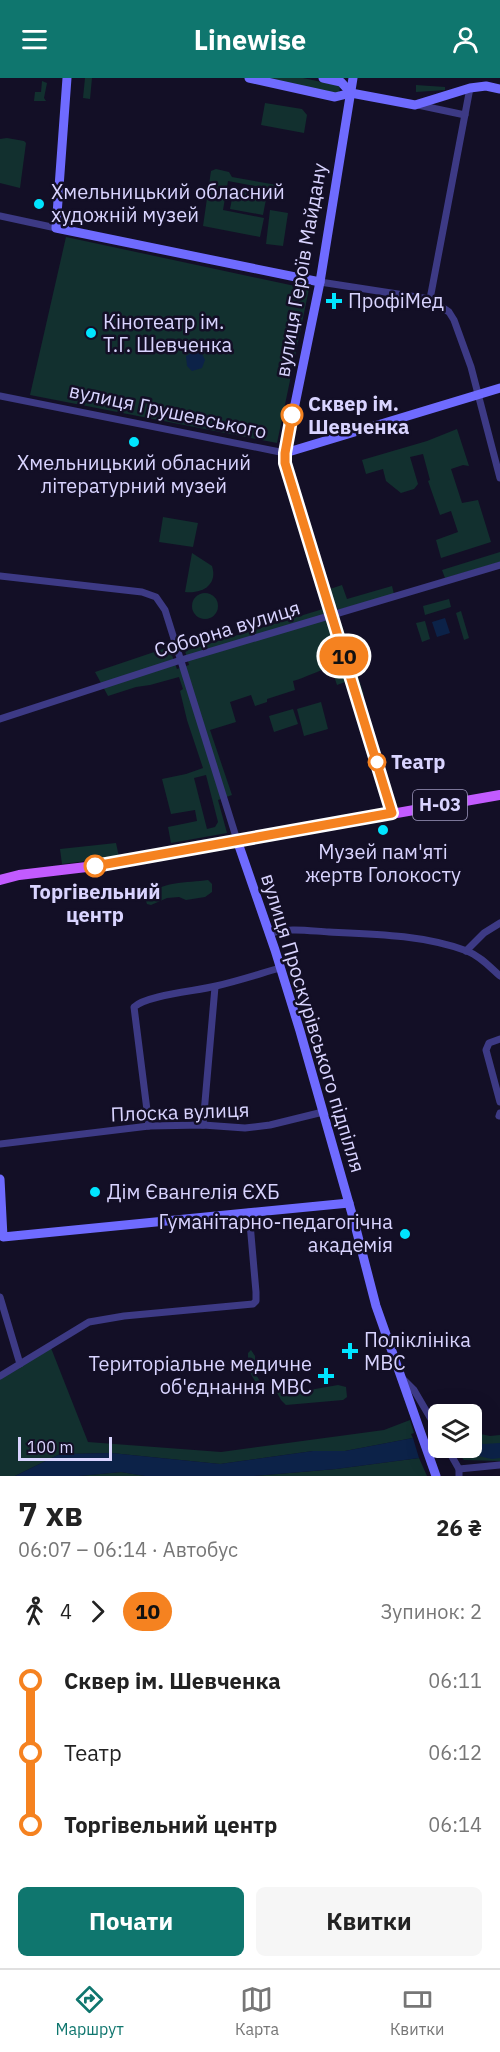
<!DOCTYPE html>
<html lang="uk">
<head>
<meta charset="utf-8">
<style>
  :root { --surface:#fff; --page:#f6f6f6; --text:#222; --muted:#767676; --line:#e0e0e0; --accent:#0f766e }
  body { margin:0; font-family:"IBM Plex Sans",sans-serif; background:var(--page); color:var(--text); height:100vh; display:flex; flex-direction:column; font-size:22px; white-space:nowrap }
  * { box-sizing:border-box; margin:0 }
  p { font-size:20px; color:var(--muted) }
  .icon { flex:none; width:33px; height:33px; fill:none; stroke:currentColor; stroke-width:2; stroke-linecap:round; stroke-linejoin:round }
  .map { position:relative; height:1398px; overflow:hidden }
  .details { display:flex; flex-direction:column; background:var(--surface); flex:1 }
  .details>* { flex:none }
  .badge { padding:0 12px; border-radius:20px; font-size:21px; line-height:39px }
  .controls { position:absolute; left:428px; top:1326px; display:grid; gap:12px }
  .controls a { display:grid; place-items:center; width:54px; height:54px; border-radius:9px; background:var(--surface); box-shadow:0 6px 24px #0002; font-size:30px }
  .scale { position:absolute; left:18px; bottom:15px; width:94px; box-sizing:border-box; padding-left:6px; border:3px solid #d9d4ff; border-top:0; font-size:16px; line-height:21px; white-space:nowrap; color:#d9d4ff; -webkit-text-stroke:4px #130f26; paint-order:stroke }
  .map>.badge { position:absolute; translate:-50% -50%; box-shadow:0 0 0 3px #fff }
  .legs { display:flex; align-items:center; gap:9px; height:66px; padding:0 18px; font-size:20px }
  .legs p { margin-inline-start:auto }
  .headline { display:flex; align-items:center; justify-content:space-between; height:102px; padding:0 18px }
  h1 { font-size:33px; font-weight:700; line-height:45px }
  .button { display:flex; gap:12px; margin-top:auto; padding:12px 18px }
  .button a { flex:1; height:69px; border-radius:9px; background:var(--accent); color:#fff; font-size:24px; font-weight:700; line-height:69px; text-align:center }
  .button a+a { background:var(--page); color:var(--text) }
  ul { padding:0 18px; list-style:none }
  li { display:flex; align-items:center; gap:21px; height:72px; font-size:22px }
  li i { display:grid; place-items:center; width:9px; height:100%; margin:0 8px; background:currentColor }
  li i::after { content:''; width:15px; height:15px; margin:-8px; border:4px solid; border-radius:50%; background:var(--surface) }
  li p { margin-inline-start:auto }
  li:first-child i { background:linear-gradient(#0000 50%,currentColor 0) }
  li:last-child i { background:linear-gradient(currentColor 50%,#0000 0) }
  header { display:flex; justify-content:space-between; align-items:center; height:78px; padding:0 18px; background:var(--accent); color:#fff; font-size:27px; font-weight:700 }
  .dock { display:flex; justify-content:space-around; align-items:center; height:84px; border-top:2px solid var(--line); background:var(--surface); font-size:16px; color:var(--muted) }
  .dock a { display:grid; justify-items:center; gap:3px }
  .dock .on { color:var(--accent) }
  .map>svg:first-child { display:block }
  .green { fill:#12302f; fill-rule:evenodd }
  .water { fill:#0c2248 }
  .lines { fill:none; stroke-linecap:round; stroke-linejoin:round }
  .street { stroke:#3d3a85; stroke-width:7 }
  .secondary { stroke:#6f6bff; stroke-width:9 }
  .primary { stroke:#c25bff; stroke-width:10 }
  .line-1-casing { stroke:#fff; stroke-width:14 }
  .line-1 { stroke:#f58220; stroke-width:9 }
  .poi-dot { fill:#00e5ff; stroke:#130f26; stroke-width:2 }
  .stop-1-dot { fill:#fff; stroke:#f58220; stroke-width:3 }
  .labels { text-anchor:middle; stroke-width:5; stroke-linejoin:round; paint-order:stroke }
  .shield { fill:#130f26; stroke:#9e99be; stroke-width:1.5 }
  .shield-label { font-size:18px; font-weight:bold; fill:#d9d4ff }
  .poi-label { font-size:20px; fill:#d9d4ff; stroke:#130f26; text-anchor:start }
  .street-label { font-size:20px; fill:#d9d4ff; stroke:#130f26 }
  .stop-label { font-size:20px; font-weight:bold; fill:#d9d4ff; stroke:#130f26; text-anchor:start }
</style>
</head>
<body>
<header><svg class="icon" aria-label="menu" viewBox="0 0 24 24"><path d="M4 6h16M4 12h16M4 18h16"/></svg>Linewise<svg class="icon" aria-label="person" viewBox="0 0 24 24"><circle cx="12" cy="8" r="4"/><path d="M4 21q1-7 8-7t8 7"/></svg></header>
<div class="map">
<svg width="500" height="1398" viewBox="0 0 500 1398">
  <rect width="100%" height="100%" fill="#130f26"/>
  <g class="green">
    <polygon points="85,0 92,0 90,21 83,20"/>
    <polygon points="265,0 303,0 340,8 339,16"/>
    <polygon points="42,3 47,5 44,20 46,23 34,23 35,14 41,14"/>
    <polygon points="416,7 445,9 445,12 416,14"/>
    <polygon points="265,25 302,31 307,37 304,55 261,47"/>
    <polygon points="7,60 24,63 26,65 20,110 0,105 0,61"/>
    <polygon points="216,91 229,94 232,99 277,107 277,112 228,103 223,132 264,140 260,159 203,148 211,93"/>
    <polygon points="234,111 267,116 263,137 230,131"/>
    <polygon points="270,132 288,135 283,168 266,166"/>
    <polygon points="66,159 309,211 277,365 30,317"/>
    <polygon points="457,351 469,388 463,387 451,391 462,425 478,422 491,464 441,480 436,462 458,454 451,433 440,437 428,403 430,402 423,376 410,379 418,406 414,411 401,415 386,403 383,391 366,396 362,382 427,363"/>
    <polygon points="163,439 198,445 193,469 159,464"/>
    <polygon points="500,474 500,484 445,500 442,492"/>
    <path d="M192,475l20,13c6,19 -10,28 -27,26z"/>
    <polygon points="342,507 347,521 392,508 394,516 338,532 336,527 332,528 327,512"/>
    <circle cx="205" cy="528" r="13"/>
    <polygon points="449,521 451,529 425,537 423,528"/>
    <path d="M323,531l4,16 14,-3 23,73 -13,4 -6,-17 -8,3 -6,-18c-14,4 -24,10 -38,14l2,9 -28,9v3l-12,4 -4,-11 -21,7 6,20 -26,8 22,65 -14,5 9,33 -56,10 -3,-16 29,-6 -2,-11 -24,4 -9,-35 24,-5 17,-6 -16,-48 -7,-29 3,-2 -4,-12 -29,8 -14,2 -28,9 -13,-24 74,-25 8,22 12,-4 -4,-14zM206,697l12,47 -3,5 -8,2 -13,-51z"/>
    <polygon points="461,533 469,560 464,562 456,535"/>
    <polygon points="425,543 430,561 422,564 416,545"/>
    <polygon points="321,624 328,651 304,658 297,631"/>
    <polygon points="293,631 298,646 274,654 269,638"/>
    <polygon points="116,765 119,779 62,786 60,771"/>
    <path d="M208,802l4,4v8l-7,5 -19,3 -7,-3 -12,1 -16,7 -4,-1 -2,-6c13,-17 43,-15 63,-18z"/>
    <polygon points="51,1270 88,1364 221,1374 384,1352 410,1342 414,1355 411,1356 413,1360 345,1373 313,1373 220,1386 111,1375 67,1376 58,1377 15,1398 0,1398 0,1301"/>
    <path d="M251,1272l4,6v17l9,15 -2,2c-12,-15 -14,-18 -14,-37z"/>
    <polygon points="338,1307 346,1309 347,1319 343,1322 286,1327 281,1322 276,1313 278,1309 282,1308 298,1314"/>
    <polygon points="471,1354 490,1358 500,1357 500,1383 464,1382 453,1370 471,1370"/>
    <polygon points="419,1380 427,1398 254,1398 336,1391"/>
    <polygon points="121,1394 145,1398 79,1398"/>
  </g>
  <g class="water">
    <polygon points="193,269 200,272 205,282 202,290 192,293 187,288 186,278 190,276 190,272"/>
    <polygon points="445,540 450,555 437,559 432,544"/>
    <polygon points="413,1360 419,1380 336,1391 254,1398 145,1398 121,1394 79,1398 15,1398 58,1377 67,1376 111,1375 220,1386 313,1373 345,1373"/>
    <polygon points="471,1363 484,1366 500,1365 500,1380 492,1381 455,1373 453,1370 471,1370"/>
  </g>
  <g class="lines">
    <g class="street">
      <polyline points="418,27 465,37"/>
      <polyline points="0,138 56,150"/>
      <polyline points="320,204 430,221 449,234 454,242 471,289 500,400"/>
      <polyline points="430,221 470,10"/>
      <polyline points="0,318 285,375"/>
      <polyline points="0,498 142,514 156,519 165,532 237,762"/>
      <polyline points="0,641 181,582 500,487"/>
      <path d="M269,856c19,-7 41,-3 60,-2 46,2 95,3 138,19 13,5 23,16 33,25"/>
      <polyline points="466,873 484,855 500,845"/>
      <polyline points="500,961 489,965 486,972 500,1024"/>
      <polyline points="499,1038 500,1035"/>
      <polyline points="203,1047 215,909"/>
      <path d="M149,1048l-15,-119c13,-12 63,-16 82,-21 22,-5 43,-12 64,-18"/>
      <polyline points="0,1066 149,1048 203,1047 245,1050 270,1047 323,1034"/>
      <polyline points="0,1219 20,1286"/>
      <polyline points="0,1298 89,1244 124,1238 253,1226 256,1223 256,1214 249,1134"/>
      <polyline points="403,1301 414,1312 438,1353"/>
      <polyline points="447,1370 459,1391 459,1398"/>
      <polyline points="459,1391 500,1387"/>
    </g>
    <g class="secondary">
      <polyline points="67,0 56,150 320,204"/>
      <polyline points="249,0 335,19 351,15 415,27 470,10 486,8 500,11"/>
      <polyline points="323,0 341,4 351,15"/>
      <polyline points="353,0 320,204 285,375 285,385 392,735"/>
      <polyline points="285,375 500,310"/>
      <polyline points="237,762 275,872 300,953 354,1143 376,1228 436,1398"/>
      <polyline points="0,1101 3,1159 349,1125"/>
    </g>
    <polyline class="primary" points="0,802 19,797 95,788 500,717"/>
  </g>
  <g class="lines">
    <defs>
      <polyline id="line-1" points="95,788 392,735 285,385 285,375 292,337"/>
    </defs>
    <use href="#line-1" class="line-1-casing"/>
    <use href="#line-1" class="line-1"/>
  </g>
  <g class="poi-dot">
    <circle cx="39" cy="126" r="6"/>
    <path d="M331 214h6v6h6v6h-6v6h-6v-6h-6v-6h6z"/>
    <circle cx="91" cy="255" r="6"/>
    <circle cx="134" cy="364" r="6"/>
    <circle cx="383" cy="752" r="6"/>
    <circle cx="95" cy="1114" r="6"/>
    <circle cx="405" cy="1156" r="6"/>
    <path d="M347 1264h6v6h6v6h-6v6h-6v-6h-6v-6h6z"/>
    <path d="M323 1289h6v6h6v6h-6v6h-6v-6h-6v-6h6z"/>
  </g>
  <g class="stop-1-dot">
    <circle cx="292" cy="337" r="10"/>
    <circle cx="377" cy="684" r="8"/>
    <circle cx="95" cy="788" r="10"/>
  </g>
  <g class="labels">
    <rect class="shield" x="413" y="712" width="54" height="30" rx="4.5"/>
    <g class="shield-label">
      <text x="440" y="733">Н-03</text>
    </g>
    <g class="poi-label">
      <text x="51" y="121">Хмельницький обласний<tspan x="51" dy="23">художній музей</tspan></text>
      <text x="348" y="230">ПрофіМед</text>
      <text x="103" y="251">Кінотеатр ім.<tspan x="103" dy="23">Т.Г. Шевченка</tspan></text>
      <text x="134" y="392" text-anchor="middle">Хмельницький обласний<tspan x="134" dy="23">літературний музей</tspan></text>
      <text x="383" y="781" text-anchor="middle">Музей пам'яті<tspan x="383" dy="23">жертв Голокосту</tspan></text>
      <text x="107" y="1121">Дім Євангелія ЄХБ</text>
      <text x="393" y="1151" text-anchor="end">Гуманітарно-педагогічна<tspan x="393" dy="23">академія</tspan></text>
      <text x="364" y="1269">Поліклініка<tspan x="364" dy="23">МВС</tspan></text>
      <text x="312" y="1293" text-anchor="end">Територіальне медичне<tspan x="312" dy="23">об'єднання МВС</tspan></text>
    </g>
    <g class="street-label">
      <text transform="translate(301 192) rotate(-80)" y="7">вулиця Героїв Майдану</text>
      <text transform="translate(168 333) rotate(12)" y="7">вулиця Грушевського</text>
      <text transform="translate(227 551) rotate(-17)" y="7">Соборна вулиця</text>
      <text transform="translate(313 945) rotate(73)" y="7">вулиця Проскурівського підпілля</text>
      <text transform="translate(180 1034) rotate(-2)" y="7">Плоска вулиця</text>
    </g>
    <g class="stop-label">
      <text x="308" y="333">Сквер ім.<tspan x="308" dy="23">Шевченка</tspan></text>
      <text x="391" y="691">Театр</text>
      <text x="95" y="821" text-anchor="middle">Торгівельний<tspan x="95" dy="23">центр</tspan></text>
    </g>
  </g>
</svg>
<div class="controls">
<a><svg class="icon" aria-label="layers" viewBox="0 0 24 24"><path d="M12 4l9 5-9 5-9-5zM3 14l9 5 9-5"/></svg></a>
</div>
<div class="scale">100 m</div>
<b class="badge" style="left:344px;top:578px;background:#f58220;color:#111">10</b>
</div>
<section class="details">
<div class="headline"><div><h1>7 хв</h1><p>06:07 – 06:14 · Автобус</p></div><b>26 ₴</b></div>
<div class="legs"><svg class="icon" aria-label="walk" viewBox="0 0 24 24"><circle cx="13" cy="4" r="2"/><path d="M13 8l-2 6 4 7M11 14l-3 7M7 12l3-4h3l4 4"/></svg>4<svg class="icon" aria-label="forward" viewBox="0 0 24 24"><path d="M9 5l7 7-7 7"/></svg><b class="badge" style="background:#f58220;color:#111">10</b><p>Зупинок: 2</p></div>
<ul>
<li><i style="color:#f58220"></i><b>Сквер ім. Шевченка</b><p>06:11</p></li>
<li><i style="color:#f58220"></i><span>Театр</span><p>06:12</p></li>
<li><i style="color:#f58220"></i><b>Торгівельний центр</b><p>06:14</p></li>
</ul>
<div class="button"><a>Почати</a><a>Квитки</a></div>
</section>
<nav class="dock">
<a class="on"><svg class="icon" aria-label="directions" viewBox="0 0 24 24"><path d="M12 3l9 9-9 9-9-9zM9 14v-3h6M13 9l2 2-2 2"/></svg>Маршрут</a>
<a><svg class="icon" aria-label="map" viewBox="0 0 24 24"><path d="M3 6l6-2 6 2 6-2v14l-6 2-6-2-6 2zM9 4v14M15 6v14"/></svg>Карта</a>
<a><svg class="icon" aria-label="tickets" viewBox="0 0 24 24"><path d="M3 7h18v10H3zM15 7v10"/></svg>Квитки</a>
</nav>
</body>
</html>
